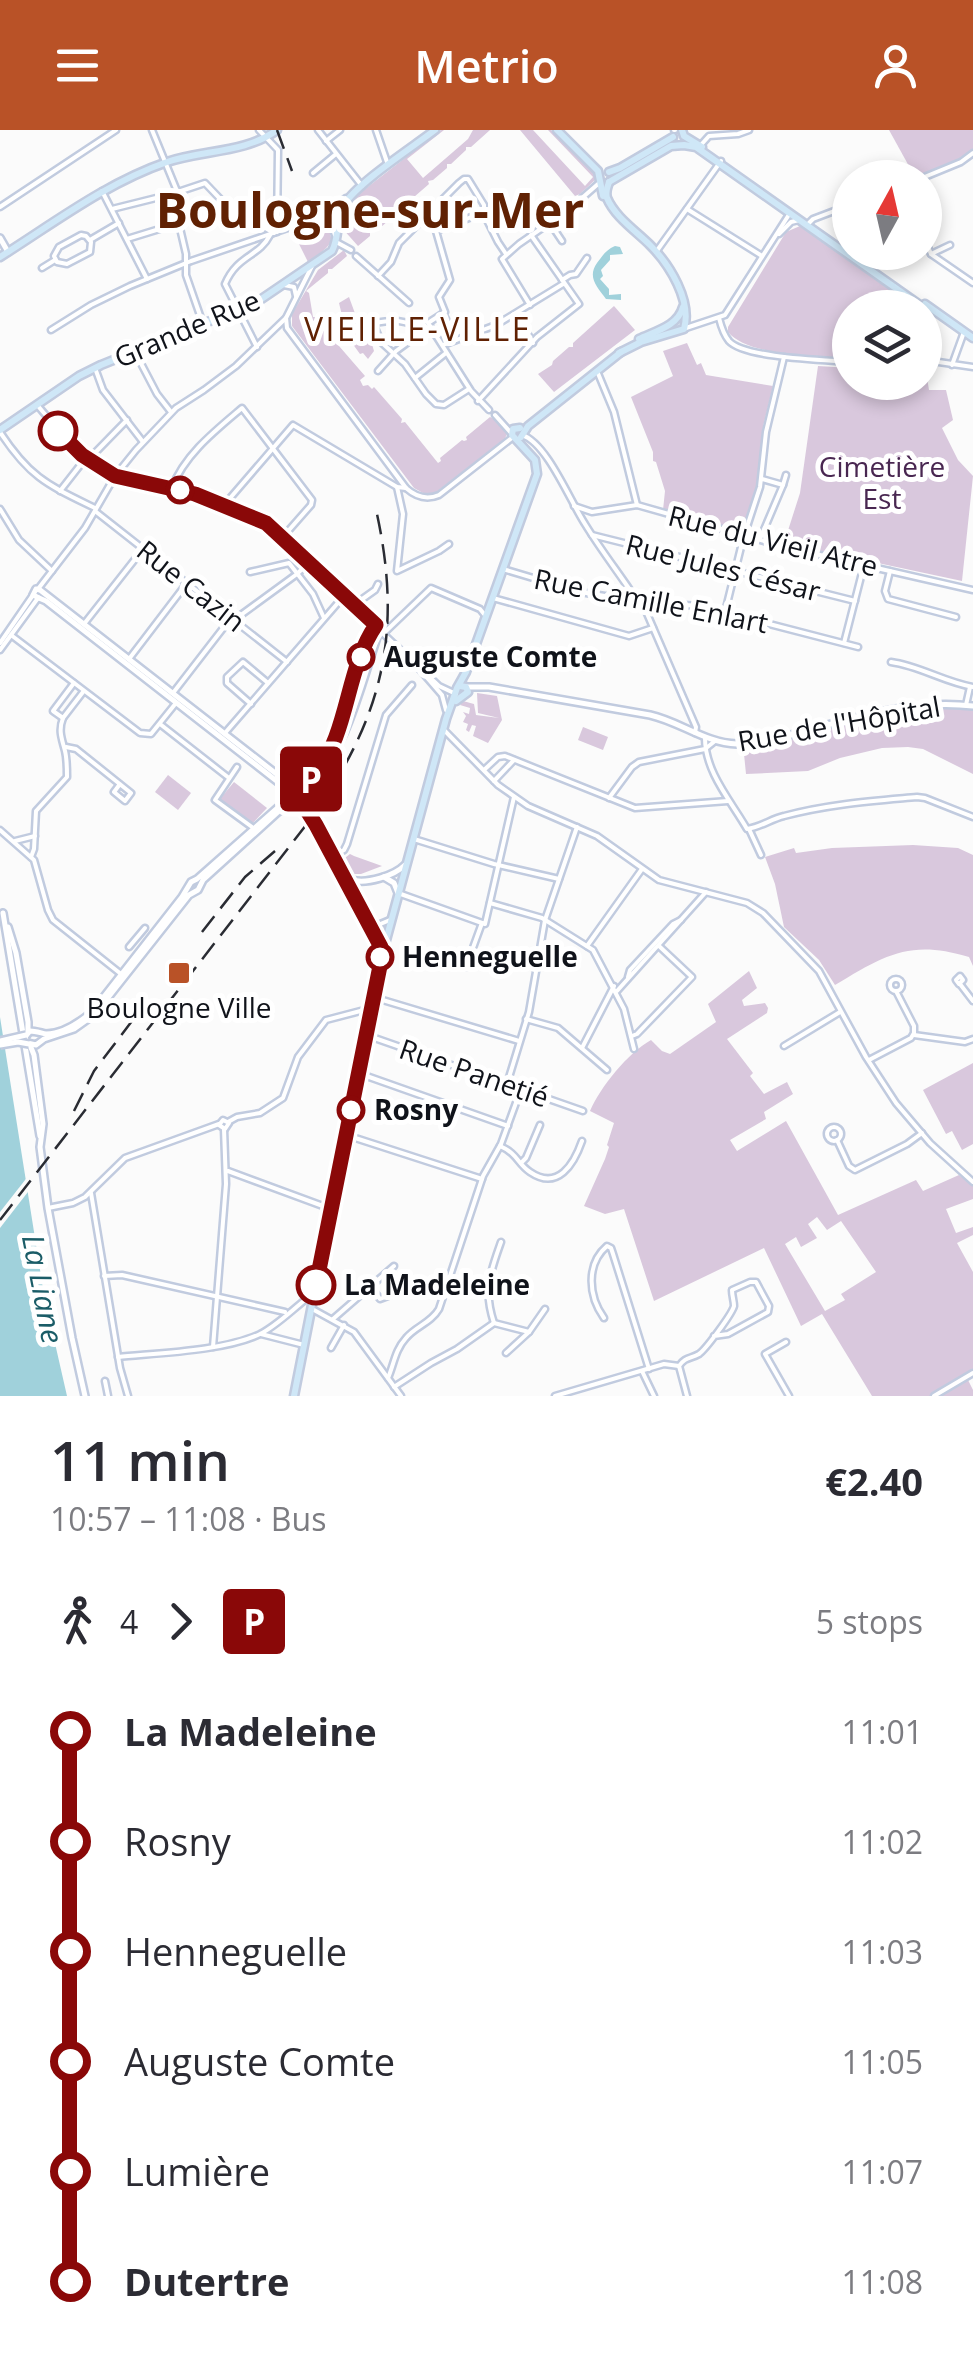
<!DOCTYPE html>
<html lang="en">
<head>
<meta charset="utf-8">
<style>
  :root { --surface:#fff; --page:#f7f7f7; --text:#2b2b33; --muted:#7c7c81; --accent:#b95227 }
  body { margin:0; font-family:"Open Sans",sans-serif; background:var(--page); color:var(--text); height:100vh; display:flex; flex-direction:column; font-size:38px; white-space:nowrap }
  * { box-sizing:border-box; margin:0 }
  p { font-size:32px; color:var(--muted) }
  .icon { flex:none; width:55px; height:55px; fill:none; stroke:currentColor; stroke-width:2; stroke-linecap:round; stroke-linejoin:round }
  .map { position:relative; height:1266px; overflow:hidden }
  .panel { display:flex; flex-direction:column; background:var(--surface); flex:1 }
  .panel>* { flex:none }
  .badge { padding:0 20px; border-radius:8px; font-size:35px; line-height:65px }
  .needle { width:65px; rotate:8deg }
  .controls { position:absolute; left:832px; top:30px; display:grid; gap:20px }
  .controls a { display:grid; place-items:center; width:110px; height:110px; border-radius:50%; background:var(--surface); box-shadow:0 5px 15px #0003; font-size:50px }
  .map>.badge { position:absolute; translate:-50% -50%; box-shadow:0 0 0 5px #fff }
  .legs { display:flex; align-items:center; gap:15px; height:110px; padding:0 50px; font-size:32px }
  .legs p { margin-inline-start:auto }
  .head { display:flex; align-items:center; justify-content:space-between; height:170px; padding:0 50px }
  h1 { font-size:55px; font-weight:600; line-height:75px }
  ul { padding:0 50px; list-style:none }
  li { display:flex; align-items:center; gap:35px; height:110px; font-size:38px }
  li i { display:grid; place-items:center; width:15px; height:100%; margin:0 12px; background:currentColor }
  li i::after { content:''; width:25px; height:25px; margin:-12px; border:8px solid; border-radius:50%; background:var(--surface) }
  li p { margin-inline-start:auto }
  li:first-child i { background:linear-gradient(#0000 50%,currentColor 0) }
  li:last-child i { background:linear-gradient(currentColor 50%,#0000 0) }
  header { display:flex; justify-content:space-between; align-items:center; height:130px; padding:0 50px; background:var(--accent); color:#fff; font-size:45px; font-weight:600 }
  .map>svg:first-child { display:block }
  .green { fill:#d9c8dd; fill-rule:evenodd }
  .water { fill:#a0d1db }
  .pier { fill:#fbfbfb }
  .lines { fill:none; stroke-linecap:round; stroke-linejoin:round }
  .minor-casing { stroke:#c1cbdf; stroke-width:9 }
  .tertiary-casing { stroke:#c1cbdf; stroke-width:10 }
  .secondary-casing { stroke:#c1cbdf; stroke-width:11 }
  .minor { stroke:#fff; stroke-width:4 }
  .tertiary { stroke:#fff; stroke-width:5 }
  .secondary { stroke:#cfe7f7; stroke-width:6 }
  .rail { stroke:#2a2c33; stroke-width:2.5; stroke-dasharray:20 10; stroke-linecap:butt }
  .tertiary-bridge-casing { stroke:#c1cbdf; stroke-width:10; stroke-linecap:butt }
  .tertiary-bridge { stroke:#fff; stroke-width:5 }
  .line-1-casing { stroke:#fff; stroke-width:22 }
  .line-1 { stroke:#8a0808; stroke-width:15 }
  .stop-1-dot { fill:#fff; stroke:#8a0808; stroke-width:5 }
  .poi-dot { fill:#b95227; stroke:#fff; stroke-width:4 }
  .labels { text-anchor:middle; stroke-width:10; stroke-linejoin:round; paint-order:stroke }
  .street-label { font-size:28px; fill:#10131a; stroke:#fff }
  .park-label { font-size:28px; fill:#492751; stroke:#fff }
  .stop-label { font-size:28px; font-weight:bold; fill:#10131a; stroke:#fff; text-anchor:start }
  .poi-label { font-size:28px; fill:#10131a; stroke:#fff }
  .water-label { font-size:30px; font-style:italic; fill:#1a5c67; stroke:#fff }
  .quarter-label { font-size:32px; letter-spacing:2.5px; fill:#602103; stroke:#fff }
  .town-label { font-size:48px; font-weight:bold; fill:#602103; stroke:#fff }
</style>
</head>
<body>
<header><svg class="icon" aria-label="menu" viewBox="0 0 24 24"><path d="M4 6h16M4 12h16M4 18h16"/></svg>Metrio<svg class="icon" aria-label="person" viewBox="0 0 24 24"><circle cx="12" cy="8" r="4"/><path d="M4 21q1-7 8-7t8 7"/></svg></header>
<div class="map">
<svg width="973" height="1266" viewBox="0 0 973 1266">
  <rect width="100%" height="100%" fill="#fbfbfb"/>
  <g class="green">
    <path d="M441,0h3l-37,29 16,19 45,-39 5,-9h17l-19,17h-5v3l-15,14h-4v4l-14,12 -5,1 1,3 -15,13h-3l-2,4 -14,13 -3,-1c-3,9 -14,18 -22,19v4l-12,10 -16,-18 1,-8 5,-12 12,-15z"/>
    <polygon points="520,0 533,0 585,56 593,47 548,0 551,0 595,41 595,50 580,64 575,66"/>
    <polygon points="889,0 973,0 973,19 962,28 915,47"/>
    <path d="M317,92h5c20,20 3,27 -14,40l-16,-32z"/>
    <path d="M800,96l102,72 -6,9 -46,1v51c-30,-2 -103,-3 -122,-27v-5l58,-95z"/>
    <polygon points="344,120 347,126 332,139 328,139 328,143 306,161 309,163 313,187 316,187 322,201 326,201 365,246 360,250 363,256 368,255 372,259 374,257 402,289 401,293 405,292 438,333 441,331 440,328 462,310 464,311 467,310 466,307 490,287 494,289 507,303 505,309 435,363 423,363 414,358 292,196 292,184 318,140"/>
    <polygon points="349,167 360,197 371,194 372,199 368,201 374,221 368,229 363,223 360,224 347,206 339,173"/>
    <polygon points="614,176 635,200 554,262 538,244 552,235 553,231 569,217 573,217 573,213"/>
    <polygon points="687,213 697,235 701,233 706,245 773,256 763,297 758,352 747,388 724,397 663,380 665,361 656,332 653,331 653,322 631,267 673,246 663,221"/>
    <polygon points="925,235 929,260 946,260 953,290 942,298 958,330 973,346 962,451 784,413 800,363 818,236 850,238 850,252 925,252"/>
    <polygon points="477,563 497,566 502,590 488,613 473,606 476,596 472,595 469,602 466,600 468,594 463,592 466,586 463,582 469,584 470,578 460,575 463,571 474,574 476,585 499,588 478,583"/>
    <path d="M937,576l36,3v65l-50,-25 -15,-2 -26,1 -42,10 -32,13 -62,3 -2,-20 6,-7c63,-13 123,-34 187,-41z"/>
    <polygon points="583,597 608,607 603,620 578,610"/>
    <polygon points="168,645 191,663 178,680 155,662"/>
    <polygon points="234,652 267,678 251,695 219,670"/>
    <path d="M913,715l45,3 15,7v111l-4,-9c-59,-18 -84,-2 -134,28l-16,-25 -35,-33 -9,-43 -10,-27 29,-9 2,5 36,-5z"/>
    <polygon points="350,724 354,726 382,736 361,744 354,744 345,728"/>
    <path d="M749,841l8,17 -15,12 2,6 21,-3 3,5 -1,5 -40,26 26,34 -3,3 14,18 23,-12 6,12 -29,18 2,7 -36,21 7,11 49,-30 52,94 78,-35 7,11 36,-16 14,11v13l-27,10 10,24 17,-6v8l-16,8 16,29v97l-8,5 8,16v6h-101l-50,-82 -21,12 -37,-78 -110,53 -30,-92 -19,5 -21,-8 21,-47 4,-12 -2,-2 7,-22 -24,-12c11,-25 38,-58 61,-71l11,11 8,3 46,-32 -8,-18zM817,1087l10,13 14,-9 35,51 -35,22 4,6 -20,11 -40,-67 11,-7 5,10 16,-9 -9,-14z"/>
    <polygon points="973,933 973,1014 962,1020 952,1001 946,1004 923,960"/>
  </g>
  <g class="water">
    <path d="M615,116l5,1 3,7 -13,1v5l-9,10 2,6 -3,3 9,10v6l12,-1v6l-15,-1c-9,-12 -19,-22 -9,-36 6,-8 9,-13 18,-17z"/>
    <polygon points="0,887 44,1165 67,1266 0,1266"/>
  </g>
  <polygon class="pier" points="29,1045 31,1058 0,1098 0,1082"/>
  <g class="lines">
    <defs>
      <g id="minor">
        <polyline points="152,0 177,61"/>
        <polyline points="259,0 278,20 277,102"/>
        <polyline points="318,0 362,56"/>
        <polyline points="376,0 387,32"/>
        <polyline points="674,0 675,0"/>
        <polyline points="326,11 340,0"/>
        <polyline points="700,16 709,6 738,4 749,0"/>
        <polyline points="313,43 336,24"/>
        <polyline points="922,48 961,32 973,23"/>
        <polyline points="102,61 147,149"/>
        <polyline points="172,64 186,124 186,145 203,194"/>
        <polyline points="582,68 598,54"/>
        <polyline points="0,77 116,0"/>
        <polyline points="112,79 172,64 205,53 226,75 274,103"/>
        <polyline points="687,79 762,126"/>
        <polyline points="483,82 498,112 506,124"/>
        <polyline points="427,84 436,101 450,150 439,167 445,182 428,193 471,261 489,280"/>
        <polyline points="319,88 331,93 335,105"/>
        <polyline points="550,93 562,111"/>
        <polyline points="807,95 813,89 850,75"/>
        <polyline points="779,104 791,92 799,90"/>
        <polygon points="81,105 86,106 91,112 90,122 67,134 57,132 54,126 59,117"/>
        <polyline points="127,109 179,93"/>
        <polyline points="90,110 119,93"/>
        <polyline points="925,110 931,124 973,153"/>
        <polyline points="338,113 351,120"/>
        <polyline points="656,122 721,31"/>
        <polyline points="931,124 950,115"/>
        <polyline points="356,126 409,173"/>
        <polyline points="42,138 55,130"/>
        <polyline points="378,146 391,132 399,113 459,53 464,49 468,49 484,75 484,82 436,101"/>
        <polyline points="562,150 570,145 576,144 587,128"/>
        <polyline points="284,155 294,157 296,166"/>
        <polyline points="530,175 502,129 519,114 571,78"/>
        <polyline points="443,183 456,210"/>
        <polyline points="516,184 533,213"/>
        <path d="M286,188l1,10 119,160c10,9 21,12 33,7l74,-58"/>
        <path d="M719,188c2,8 5,17 10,23 15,17 97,19 121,21"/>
        <polyline points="683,199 725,185 790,83"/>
        <polyline points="51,200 91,175 130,156 191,131 317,88 346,68"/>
        <path d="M422,202c-15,-14 -30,-12 -49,-9l8,19 24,22 21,30 10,10 8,1 25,-16"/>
        <polyline points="443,215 496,195 563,154"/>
        <path d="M257,217l-32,-63c12,-29 34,-27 45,-49"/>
        <polyline points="135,222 157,264 171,282"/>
        <polyline points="925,230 973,237"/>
        <polyline points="952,235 964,202"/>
        <polyline points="95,238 103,260 143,312"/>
        <polyline points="378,241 396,221 430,196"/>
        <polyline points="597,241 614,282 637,375"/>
        <polyline points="415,248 446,223"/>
        <polyline points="478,271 537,207 579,174 531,105"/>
        <polyline points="38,276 71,315 111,344 195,364 265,393 439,556 456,564"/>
        <polyline points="495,285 512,304"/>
        <path d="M0,302c30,46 48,53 95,76"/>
        <path d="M522,305c25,8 48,66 63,89 14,23 30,44 45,66l3,8"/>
        <polyline points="88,330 127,290"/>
        <polyline points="783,355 786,345"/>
        <polyline points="397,357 403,384 397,441 439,421 449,414"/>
        <path d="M172,358c12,-33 44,-58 70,-80l70,92 -1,5 -29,33"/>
        <polyline points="60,361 85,329"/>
        <polyline points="225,374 293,295 397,357 406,358"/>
        <polyline points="574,376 592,382 637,375 785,417 973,460"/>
        <polyline points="0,379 19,410 52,441"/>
        <polyline points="95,381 287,532"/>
        <polyline points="592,405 855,471"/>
        <polyline points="760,409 783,355 762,349"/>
        <polyline points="503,439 580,462 642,472 700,476 858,517"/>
        <polyline points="890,441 885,461 888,469 956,487"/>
        <polyline points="250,442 289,433 313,464 324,488"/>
        <polyline points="38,459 85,398 115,346 136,320 176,278 204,260 236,236 286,188 312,136"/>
        <polyline points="493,468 629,506 653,498"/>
        <polyline points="642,472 696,597 695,603"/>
        <polyline points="354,475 375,460 378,454"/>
        <polyline points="725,482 743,409 760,357 766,302 784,227"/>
        <polyline points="234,490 297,444 308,433"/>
        <polyline points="84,494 143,419"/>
        <polyline points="384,503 431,458 480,479 484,484"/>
        <polyline points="11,505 140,603 151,604 176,573"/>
        <polyline points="0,513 33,465"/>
        <polyline points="844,513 864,435"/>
        <polyline points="0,520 38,468"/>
        <polyline points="129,529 187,453"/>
        <path d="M891,532c29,4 53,20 82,25"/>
        <polyline points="416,535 442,565 446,580"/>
        <polyline points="74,553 53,581 63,588 83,562"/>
        <polyline points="173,563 231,488"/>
        <polyline points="251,574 227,553 227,547 243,532 268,553"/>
        <polyline points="966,575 970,557"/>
        <polyline points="160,594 229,648"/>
        <polyline points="444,600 498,655 528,676 597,706 659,750 747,773 763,783 819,841 866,927 896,973 930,1013 973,1052"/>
        <polyline points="225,603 343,467"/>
        <path d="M705,608c0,34 26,63 42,91 14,-2 24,-10 37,-13 44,-12 89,-15 133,-19l8,1 48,19"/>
        <polyline points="66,617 76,619 131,663 125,671 114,662 120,654"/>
        <polyline points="237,637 215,670 252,697"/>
        <polyline points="484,640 498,627 505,626 635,678 728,671"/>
        <polyline points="494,651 514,630"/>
        <path d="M300,660c54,-45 41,-114 76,-165"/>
        <path d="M304,666c44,-46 56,-108 76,-166"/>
        <polyline points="609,668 632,637 639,632 705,619 715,611"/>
        <polyline points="749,699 761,725"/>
        <polyline points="0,700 34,730 48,780 53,790 121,844"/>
        <polyline points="414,709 494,734 559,749"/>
        <polyline points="15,711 35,706"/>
        <polyline points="337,724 344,720 347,714 386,585 412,555"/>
        <path d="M31,727l3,-8 2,-38 31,-34c0,-8 0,-18 -2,-26 -3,-12 -7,-20 -2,-33"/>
        <polyline points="398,763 482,793"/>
        <polyline points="490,773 542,788 593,820 624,879 634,919"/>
        <polyline points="368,789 378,795 390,790"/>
        <polyline points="587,816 642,739"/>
        <polyline points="129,817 145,798"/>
        <polyline points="448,830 466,837 482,793 485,794 514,667"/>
        <polygon points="960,846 963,850 959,854 956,850"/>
        <polyline points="628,847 630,840 673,794 681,790"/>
        <circle cx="896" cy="855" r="6"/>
        <polyline points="960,854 973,871"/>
        <polyline points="617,861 706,762"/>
        <polyline points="376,868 519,911"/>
        <polyline points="526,889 558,898 607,940"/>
        <polyline points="366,905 583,981"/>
        <polyline points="914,905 965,912 973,909"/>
        <polyline points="632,906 637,904 692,847 659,816"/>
        <polyline points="784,916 840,882"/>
        <polyline points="582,918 614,856"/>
        <polyline points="869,930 911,908 914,903 914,896 896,861"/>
        <polyline points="358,943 508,996"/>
        <polyline points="507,954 529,882 545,790 577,697"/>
        <polygon points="223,990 229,993 225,999 219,995"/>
        <polyline points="228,992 237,987 260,983 283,968 298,927 326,890 368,879"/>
        <circle cx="834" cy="1004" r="7"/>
        <polyline points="346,1005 482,1049"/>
        <polyline points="837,1010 849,1036 855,1040 907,1014 922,1003"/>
        <path d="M500,1016c18,8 17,17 30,26 28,19 44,-8 52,-31"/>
        <polyline points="521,1033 526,1028 540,995"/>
        <polyline points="228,1041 331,1079"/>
        <polyline points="91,1063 120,1238 128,1266"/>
        <polyline points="48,1078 73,1073 85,1067 125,1028 219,994"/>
        <polyline points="104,1146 122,1145 285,1182"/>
        <polyline points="370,1156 380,1169 388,1166"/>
        <polyline points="314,1180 354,1202 401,1266"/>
        <path d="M604,1188c-16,-22 -18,-54 3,-72l4,2 2,6 36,115"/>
        <polyline points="333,1189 394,1136"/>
        <path d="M494,1193c-11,-33 -4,-50 7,-81"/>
        <polyline points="261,1204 304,1215"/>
        <polyline points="786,1212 765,1224 789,1266"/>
        <polyline points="213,1217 226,1054 224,999"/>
        <polyline points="331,1218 344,1195"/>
        <polyline points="506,1223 529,1202 545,1179"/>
        <path d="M118,1227c40,-4 106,-6 142,-23 16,-8 31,-23 45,-34l9,-1"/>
        <path d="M679,1236c6,-9 11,-7 20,-12 7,-5 33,-40 35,-48 0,-5 -2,-10 -2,-16l18,-8h6l13,24 -1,6 -40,22 -14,2"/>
        <polyline points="679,1236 687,1266"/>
        <polyline points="642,1241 654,1266"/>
        <path d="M388,1248c6,-14 7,-28 18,-40 10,-12 25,-15 33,-29l44,-133 18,-32 20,-55"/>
        <polyline points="105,1251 108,1266"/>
        <polyline points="394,1257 431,1233 457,1219 494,1193 529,1202"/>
        <polyline points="555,1266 664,1234 679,1236"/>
        <polyline points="934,1266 973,1243"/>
      </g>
      <g id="tertiary">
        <polyline points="0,108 8,122"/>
        <polyline points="39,468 33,465 36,459 40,460 297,660"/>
        <polyline points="39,468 46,471 292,663"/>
        <path d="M466,557h23l161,28c31,7 55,28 87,29 23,0 46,-7 68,-13 56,-15 110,-32 168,-25"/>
        <path d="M292,665l-95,84 -6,3 -9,15 -90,115c-12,10 -29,22 -46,22 -5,-1 -11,-3 -16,-3l-5,6 2,6 9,2 8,-6 30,-10 21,-15 94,-119 9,-5 5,-10 75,-68 17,-11"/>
        <path d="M304,668l48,82c15,4 42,-4 53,-15"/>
        <polyline points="299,672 317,695 380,815 381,822"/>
        <polyline points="384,747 394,753 398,763"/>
        <polyline points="3,783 40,1006"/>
        <polyline points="8,797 16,823 28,892 28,902"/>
        <polyline points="30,915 34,925 43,994 40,1017 48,1078 72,1208 85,1266"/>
      </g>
      <g id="secondary">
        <polyline points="557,0 598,41 603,66"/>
        <polyline points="682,0 684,6 702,17"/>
        <polyline points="609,42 620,38 673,7"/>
        <polyline points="609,52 671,16 684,15 696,17 924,178"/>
        <path d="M609,52c-2,7 -4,9 -2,16 8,19 29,33 43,47 20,20 42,56 34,84l-43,13 -22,11"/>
        <path d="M0,127c54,-34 106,-74 167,-95 35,-12 79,-9 110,-32"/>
        <polyline points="925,174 973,208"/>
        <path d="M639,209c17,-8 39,-13 44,-32"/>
        <path d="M0,300l79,-54 22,-11 156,-63 75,-51c8,-15 3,-31 12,-46 13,-22 69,-58 91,-75"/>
        <polyline points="521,307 528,296 621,222"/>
        <polyline points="456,571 468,562 466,557 460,556"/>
        <polyline points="294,1266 379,836 446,589 457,558 466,542 537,344 535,330 512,305 513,299 520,298"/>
      </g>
    </defs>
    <use href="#minor" class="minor-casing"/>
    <use href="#tertiary" class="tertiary-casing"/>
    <use href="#secondary" class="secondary-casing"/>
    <use href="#minor" class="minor"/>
    <use href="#tertiary" class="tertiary"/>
    <use href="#secondary" class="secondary"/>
    <g class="rail">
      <polyline points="277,0 292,41"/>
      <polyline points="202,802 245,747 275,721"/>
      <polyline points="74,981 94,941 135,887"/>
      <path d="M0,1090l310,-400c74,-104 94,-189 65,-315"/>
    </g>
    <defs>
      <g id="tertiary-bridge">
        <polyline points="0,911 26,905"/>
        <polyline points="0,915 18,912 29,914"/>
      </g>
    </defs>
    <use href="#tertiary-bridge" class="tertiary-bridge-casing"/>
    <use href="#tertiary-bridge" class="tertiary-bridge"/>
  </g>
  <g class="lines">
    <defs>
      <path id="line-1" d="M58,301l24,24 33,21 80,18 71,29 110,102c-31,45 -26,106 -61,150 -8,9 -16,13 -23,19l1,6 11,6 12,19 65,122 -1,19 -64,319"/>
    </defs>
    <use href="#line-1" class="line-1-casing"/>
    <use href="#line-1" class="line-1"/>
  </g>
  <g class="stop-1-dot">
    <circle cx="58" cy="301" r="18"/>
    <circle cx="180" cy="360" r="12"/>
    <circle cx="361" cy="527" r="12"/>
    <circle cx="380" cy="827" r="12"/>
    <circle cx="351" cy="980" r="12"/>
    <circle cx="316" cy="1155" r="18"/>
  </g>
  <rect class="poi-dot" x="167" y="831" width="24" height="24" rx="5"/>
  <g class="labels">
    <g class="street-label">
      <text transform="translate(187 199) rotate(-23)" y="10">Grande Rue</text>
      <text transform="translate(773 411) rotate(14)" y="10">Rue du Vieil Atre</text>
      <text transform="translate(723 438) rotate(14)" y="10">Rue Jules César</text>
      <text transform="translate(191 456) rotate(38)" y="10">Rue Cazin</text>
      <text transform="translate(651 471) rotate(11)" y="10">Rue Camille Enlart</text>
      <text transform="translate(839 594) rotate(-10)" y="10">Rue de l'Hôpital</text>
      <text transform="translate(474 943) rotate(19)" y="10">Rue Panetié</text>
    </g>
    <g class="park-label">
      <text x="882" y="347">Cimetière<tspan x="882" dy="32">Est</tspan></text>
    </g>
    <g class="stop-label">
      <text x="384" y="537">Auguste Comte</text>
      <text x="402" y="837">Henneguelle</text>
      <text x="374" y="990">Rosny</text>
      <text x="344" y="1165">La Madeleine</text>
    </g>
    <g class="poi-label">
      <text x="179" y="888">Boulogne Ville</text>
    </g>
    <g class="water-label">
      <text transform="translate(42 1159) rotate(79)" y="10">La Liane</text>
    </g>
    <g class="quarter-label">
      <text x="418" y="211">VIEILLE-VILLE</text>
    </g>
    <g class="town-label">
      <text x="370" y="98">Boulogne-sur-Mer</text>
    </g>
  </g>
</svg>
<div class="controls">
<a><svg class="needle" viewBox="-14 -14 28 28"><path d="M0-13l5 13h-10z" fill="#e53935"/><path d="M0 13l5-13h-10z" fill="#7c7c81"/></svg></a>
<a><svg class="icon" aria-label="layers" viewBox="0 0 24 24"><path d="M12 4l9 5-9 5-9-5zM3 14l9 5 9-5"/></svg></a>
</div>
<b class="badge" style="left:311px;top:649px;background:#8a0808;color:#fff">P</b>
</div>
<section class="panel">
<div class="head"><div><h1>11 min</h1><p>10:57 – 11:08 · Bus</p></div><b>€2.40</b></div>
<div class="legs"><svg class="icon" aria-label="walk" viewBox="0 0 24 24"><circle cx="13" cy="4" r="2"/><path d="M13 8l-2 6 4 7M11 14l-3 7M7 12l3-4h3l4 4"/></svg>4<svg class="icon" aria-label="forward" viewBox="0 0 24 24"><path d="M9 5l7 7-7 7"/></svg><b class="badge" style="background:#8a0808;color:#fff">P</b><p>5 stops</p></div>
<ul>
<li><i style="color:#8a0808"></i><b>La Madeleine</b><p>11:01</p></li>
<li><i style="color:#8a0808"></i><span>Rosny</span><p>11:02</p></li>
<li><i style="color:#8a0808"></i><span>Henneguelle</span><p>11:03</p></li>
<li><i style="color:#8a0808"></i><span>Auguste Comte</span><p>11:05</p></li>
<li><i style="color:#8a0808"></i><span>Lumière</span><p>11:07</p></li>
<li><i style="color:#8a0808"></i><b>Dutertre</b><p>11:08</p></li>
</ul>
</section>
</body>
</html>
